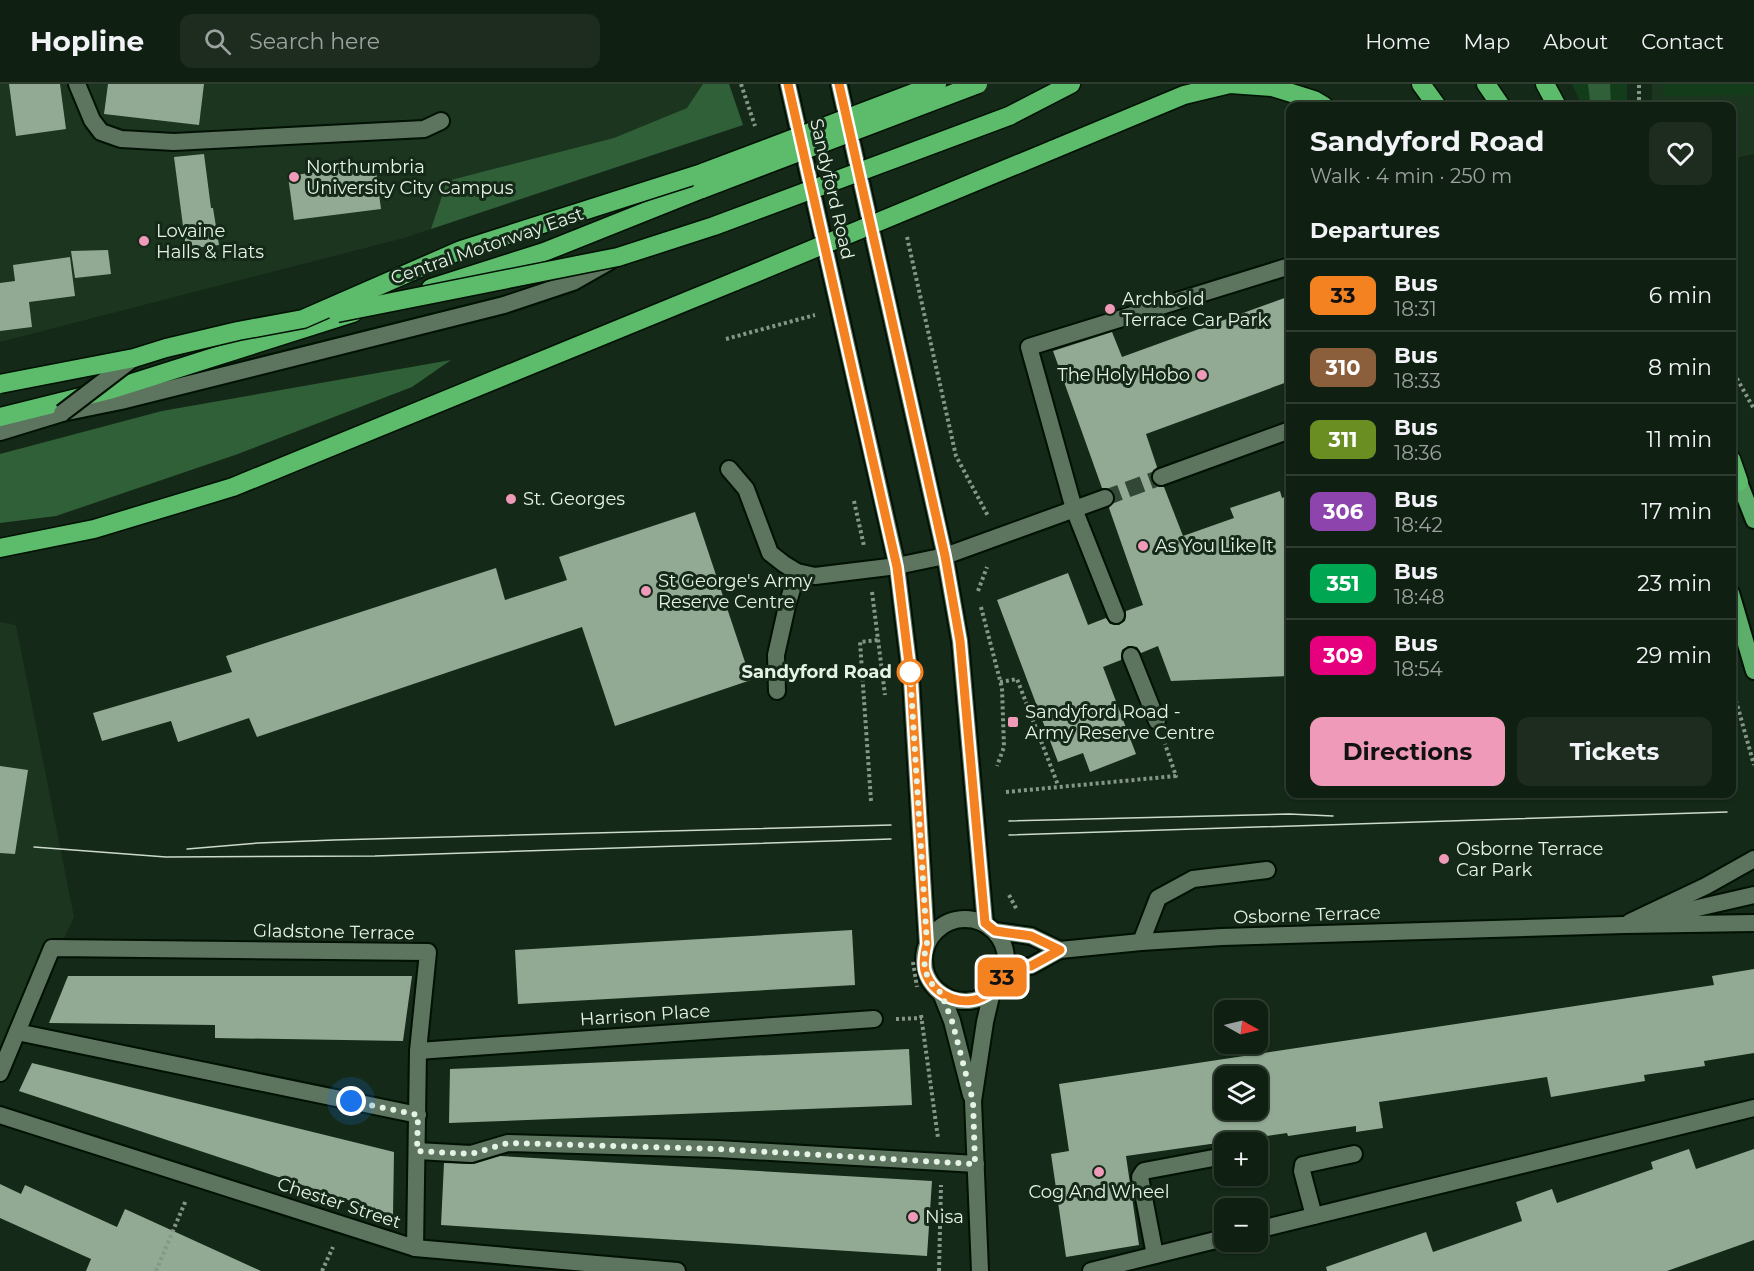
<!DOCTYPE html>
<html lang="en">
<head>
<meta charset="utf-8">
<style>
  :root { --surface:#0f1f11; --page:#1d2c1f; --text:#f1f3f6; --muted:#9ba29f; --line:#2f3d31; --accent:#ef9ab8 }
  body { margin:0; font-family:Montserrat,sans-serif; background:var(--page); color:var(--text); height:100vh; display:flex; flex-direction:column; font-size:22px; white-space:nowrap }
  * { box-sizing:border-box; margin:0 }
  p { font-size:20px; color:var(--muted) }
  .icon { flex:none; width:33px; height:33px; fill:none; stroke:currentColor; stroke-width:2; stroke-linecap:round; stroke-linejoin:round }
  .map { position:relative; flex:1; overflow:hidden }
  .drawer { position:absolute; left:1286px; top:18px; width:450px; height:696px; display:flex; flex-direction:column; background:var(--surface); border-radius:12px; box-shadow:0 2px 4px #0004,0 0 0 2px var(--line) }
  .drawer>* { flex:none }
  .badge { padding:0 12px; border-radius:9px; font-size:21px; line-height:39px }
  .needle { width:39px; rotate:98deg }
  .fabs { position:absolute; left:1214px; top:916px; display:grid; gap:12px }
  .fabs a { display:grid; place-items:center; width:54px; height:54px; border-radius:12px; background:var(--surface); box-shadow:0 2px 4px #0004,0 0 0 2px var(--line); font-size:30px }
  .you { position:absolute; width:30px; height:30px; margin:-15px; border:4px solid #fff; border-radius:50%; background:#1a73e8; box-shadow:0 0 0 9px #1a73e833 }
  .map>.badge { position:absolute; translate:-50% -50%; box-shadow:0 0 0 3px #fff }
  h2 { padding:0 24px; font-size:22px; line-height:54px }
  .round { display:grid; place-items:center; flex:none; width:63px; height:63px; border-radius:12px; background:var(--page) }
  .head { display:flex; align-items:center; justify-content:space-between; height:102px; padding:0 24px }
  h1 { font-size:28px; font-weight:700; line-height:45px }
  .primary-button { display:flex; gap:12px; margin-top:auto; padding:12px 24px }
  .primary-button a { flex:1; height:69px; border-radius:12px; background:var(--accent); color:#111; font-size:24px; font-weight:700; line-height:69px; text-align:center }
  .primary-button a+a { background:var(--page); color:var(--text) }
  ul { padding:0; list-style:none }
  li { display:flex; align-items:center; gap:18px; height:72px; padding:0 24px; border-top:2px solid var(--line) }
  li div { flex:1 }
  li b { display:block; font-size:22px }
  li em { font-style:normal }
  li .badge { min-width:66px; font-weight:700; text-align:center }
  header { display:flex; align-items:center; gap:36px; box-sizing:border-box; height:84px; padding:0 30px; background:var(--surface); border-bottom:2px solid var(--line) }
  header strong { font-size:28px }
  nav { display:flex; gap:33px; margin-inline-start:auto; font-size:21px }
  .search { width:420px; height:54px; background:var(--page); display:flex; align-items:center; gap:15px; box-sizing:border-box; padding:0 21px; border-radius:12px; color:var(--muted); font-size:22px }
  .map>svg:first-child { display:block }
  .built { fill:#1b351f }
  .green { fill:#123c1a }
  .forest { fill:#306037 }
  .building { fill:#92aa94; fill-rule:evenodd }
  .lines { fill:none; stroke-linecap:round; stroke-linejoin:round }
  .minor-tunnel { stroke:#334736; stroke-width:16; stroke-dasharray:16 8; stroke-linecap:butt }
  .service-casing { stroke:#011103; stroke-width:20 }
  .minor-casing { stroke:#011103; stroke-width:20 }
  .secondary-casing { stroke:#011103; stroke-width:20 }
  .trunk-casing { stroke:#011103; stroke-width:20 }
  .motorway-casing { stroke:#011103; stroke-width:21 }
  .path { stroke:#869788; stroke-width:4; stroke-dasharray:3 3; stroke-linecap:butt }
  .service { stroke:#5d745f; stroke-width:16 }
  .minor { stroke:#5d745f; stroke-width:16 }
  .secondary { stroke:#5d745f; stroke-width:16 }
  .trunk { stroke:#5dae6a; stroke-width:16 }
  .motorway { stroke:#5dbc6c; stroke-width:18 }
  .tram { stroke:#ccdacd; stroke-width:1.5 }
  .service-bridge-casing { stroke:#011103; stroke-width:20; stroke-linecap:butt }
  .motorway-bridge-casing { stroke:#011103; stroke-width:21; stroke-linecap:butt }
  .service-bridge { stroke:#5d745f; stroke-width:16 }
  .motorway-bridge { stroke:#5dbc6c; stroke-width:18 }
  .line-casing { stroke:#fff; stroke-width:14 }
  .line { stroke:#f58220; stroke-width:9 }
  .walk { stroke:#e5f2e6; stroke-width:6; stroke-dasharray:0 10.8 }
  .poi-dot { fill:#ef9ab8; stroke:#142917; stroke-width:2 }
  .stop-dot { fill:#fff; stroke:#f58220; stroke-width:3 }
  .labels { text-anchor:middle; stroke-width:6; stroke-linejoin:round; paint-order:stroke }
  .poi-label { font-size:18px; fill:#e5f2e6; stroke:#142917; text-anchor:start }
  .street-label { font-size:18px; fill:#e5f2e6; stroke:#142917 }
  .stop-label { font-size:18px; font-weight:bold; fill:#e5f2e6; stroke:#142917; text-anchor:end }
</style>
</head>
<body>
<header>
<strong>Hopline</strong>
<div class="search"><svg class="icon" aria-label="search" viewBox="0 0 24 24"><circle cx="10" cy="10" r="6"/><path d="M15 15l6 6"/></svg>Search here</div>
<nav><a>Home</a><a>Map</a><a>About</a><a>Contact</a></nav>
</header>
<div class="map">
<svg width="1754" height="1187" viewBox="0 0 1754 1187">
  <rect width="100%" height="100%" fill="#142917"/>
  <g class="built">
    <polygon points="0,0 729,0 743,41 404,154 0,258"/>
    <polygon points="1652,0 1754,0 1754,70 1731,75 1731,22 1652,22"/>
    <polygon points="0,538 16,541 74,833 0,993"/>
  </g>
  <g class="green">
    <polygon points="1572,0 1627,0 1627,22 1582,22"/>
    <polygon points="1663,0 1754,0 1754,11 1663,12"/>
  </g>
  <g class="forest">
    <polygon points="703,0 729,0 743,41 431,145 447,97 614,54 687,24"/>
    <polygon points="1588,0 1610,0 1611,21 1609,22 1595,22 1590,17"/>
    <polygon points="451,276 412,303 238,370 56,432 0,439 0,370 162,327"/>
  </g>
  <g class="building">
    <polygon points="9,0 60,0 66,45 16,52"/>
    <polygon points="108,0 204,0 199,41 104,30"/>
    <polygon points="204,70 211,124 213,124 219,161 186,165 174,73"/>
    <polygon points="375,80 381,125 294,136 288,92"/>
    <polygon points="108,166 111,190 75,194 71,167"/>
    <polygon points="70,173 75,212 29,218 32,243 0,247 0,199 15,197 13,181"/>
    <polygon points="1290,212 1290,297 1146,350 1157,383 1151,391 1151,397 1159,403 1164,403 1183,452 1234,434 1230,424 1280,407 1282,414 1290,411 1290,592 1171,597 1158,562 1141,569 1137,563 1128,562 1122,566 1121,571 1121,576 1103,583 1136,670 1090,688 1083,669 1058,678 997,516 1068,489 1088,541 1106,534 1110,540 1119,541 1125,537 1126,532 1126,527 1143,521 1109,424 1115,416 1115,410 1107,404 1102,404 1053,267 1112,248 1122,273"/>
    <polygon points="695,428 751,596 615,642 582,543 257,653 249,634 178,658 171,637 102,657 93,629 232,588 226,572 496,484 505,516 567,496 559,473"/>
    <polygon points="0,682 28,686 15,770 0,769"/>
    <polygon points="852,846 855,901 518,920 515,866"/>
    <path d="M1754,885v84l-50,8 1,5 -61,9 1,6 -94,16 -4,-20 -168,25 4,26 -27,4v-6l-68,10 -1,-3 -161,23 13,89 -73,12 -15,-103 18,-3 -10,-67 655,-99 -2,-9zM1224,993h33v33h-33z"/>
    <polygon points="68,892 412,892 403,957 215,954 215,941 49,939"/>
    <polygon points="909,965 912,1021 449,1039 450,985"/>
    <polygon points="32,979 394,1068 393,1131 19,1007"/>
    <polygon points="1689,1065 1696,1085 1754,1065 1754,1156 1667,1187 1327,1187 1326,1183 1426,1148 1433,1168 1522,1137 1516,1118 1552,1105 1557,1119 1653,1085 1651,1078"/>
    <polygon points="500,1072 932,1097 927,1172 441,1141 444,1079 474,1080"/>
    <polygon points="0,1100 21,1110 25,1101 117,1143 125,1125 261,1187 86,1187 91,1175 0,1134"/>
  </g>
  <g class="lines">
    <polyline class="minor-tunnel" points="1105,414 1161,393"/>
    <defs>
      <g id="service">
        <polyline points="77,0 92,36 101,48 121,55 174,58 424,45 441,37"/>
        <polyline points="0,348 62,329 121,317 504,221 573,198 610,177"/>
        <polyline points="729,385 746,405 770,469 784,480 797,488 815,492 897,482"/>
        <polyline points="1161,393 1290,346"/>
        <polyline points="1116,531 1074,425 1029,263 1290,182"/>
        <polyline points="1131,572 1157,637"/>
        <polyline points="777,607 776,571 787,522 797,488"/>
        <polyline points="1141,858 1158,814 1193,795 1267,786"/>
        <polyline points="17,948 418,1031"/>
        <polyline points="417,1067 471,1070 508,1059 718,1065 976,1080"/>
        <polyline points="1314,1132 1302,1087 1303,1081 1354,1070"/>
        <polyline points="1257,1146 1754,1024"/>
        <polyline points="1155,1171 1140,1093 1144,1087 1224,1072"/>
        <polyline points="1091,1187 1224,1154"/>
      </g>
      <g id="minor">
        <polyline points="897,482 945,472 1105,414"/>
        <polyline points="418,967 874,935"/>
        <polyline points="0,989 52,864 428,868 418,967 415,1164"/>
        <polyline points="0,1031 415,1164 677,1187"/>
      </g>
      <g id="secondary">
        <polyline points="788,0 897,482 911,596 927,859"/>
        <polyline points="839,0 945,472 960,557 985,839"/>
        <polyline points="1654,834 1754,811"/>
        <circle cx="965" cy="876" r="41"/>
        <polyline points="1630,838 1706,802 1754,775"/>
        <polyline points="995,847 1031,852 1060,866 1141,858 1222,853 1624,841 1754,839"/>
        <polyline points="1006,885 1031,882 1060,866"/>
        <polyline points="941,909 952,937 971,1011"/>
        <polyline points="980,1187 973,1017 985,938 992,908"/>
      </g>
      <g id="trunk">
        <polyline points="1739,398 1754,436"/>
        <polyline points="1731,509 1754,587"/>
      </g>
      <g id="motorway">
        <polyline points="1421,0 1437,22"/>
        <polyline points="1486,0 1501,22"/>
        <polyline points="1545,0 1557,22"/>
        <polyline points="1009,32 1071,0"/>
        <polyline points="1052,66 1184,11 1230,0 1272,3 1314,16 1324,22"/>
        <polyline points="431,204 544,168 702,105"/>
        <polyline points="0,333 113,305 353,229"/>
        <polyline points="1731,375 1739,398"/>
        <polyline points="0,464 94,445 233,403 736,197"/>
      </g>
    </defs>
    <use href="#service" class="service-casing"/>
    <use href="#minor" class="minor-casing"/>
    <use href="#secondary" class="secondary-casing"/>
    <use href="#trunk" class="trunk-casing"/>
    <use href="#motorway" class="motorway-casing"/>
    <g class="path">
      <polyline points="741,0 755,42"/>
      <polyline points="1639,22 1639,0"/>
      <polyline points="907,153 956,372 988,432"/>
      <polyline points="726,255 815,231"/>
      <polyline points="1731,284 1754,325"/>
      <polyline points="854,417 864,462"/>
      <polyline points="978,507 987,483"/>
      <polyline points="872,508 885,611"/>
      <polyline points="981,523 1002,604 1004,663 997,682"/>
      <polyline points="1000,598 1017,595 1058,701"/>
      <polyline points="1731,599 1754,681"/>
      <polyline points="1006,708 1176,692 1165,660"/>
      <polyline points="871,717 860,558 878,556"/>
      <polyline points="1009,811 1017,826"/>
      <polyline points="913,878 917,903"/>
      <polyline points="921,931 938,1054"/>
      <polyline points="896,935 922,934"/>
      <polyline points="156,1187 186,1116"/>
      <polyline points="322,1187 333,1163"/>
      <polyline points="939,1187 941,1101"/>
    </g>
    <use href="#service" class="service"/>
    <use href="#minor" class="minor"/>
    <use href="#secondary" class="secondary"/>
    <use href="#trunk" class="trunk"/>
    <use href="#motorway" class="motorway"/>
    <g class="tram">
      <polyline points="1009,737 1289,730 1333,732"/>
      <polyline points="1009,751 1727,728"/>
      <polyline points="34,763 166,773 375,772 891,755"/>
      <polyline points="187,765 258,759 334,756 891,741"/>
    </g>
    <defs>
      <polyline id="service-bridge" points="62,329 134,274"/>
      <g id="motorway-bridge">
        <polyline points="702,105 978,0"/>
        <polyline points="736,197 1052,66"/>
        <polyline points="337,229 618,173 714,142 1009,32"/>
        <polyline points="0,300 134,274 166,264 238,247 303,235 461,166 702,89 937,0"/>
      </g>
    </defs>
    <use href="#service-bridge" class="service-bridge-casing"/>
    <use href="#motorway-bridge" class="motorway-bridge-casing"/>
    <use href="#service-bridge" class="service-bridge"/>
    <use href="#motorway-bridge" class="motorway-bridge"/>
  </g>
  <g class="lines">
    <defs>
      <path id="line" d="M788,0l109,483 14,113 16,264c-2,9 -4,18 -2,27 9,28 43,39 66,21 8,-5 11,-14 15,-23l25,-3 29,-16 -29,-14 -36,-5 -10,-8 -25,-282 -15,-85 -106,-472"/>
    </defs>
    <use href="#line" class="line-casing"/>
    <use href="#line" class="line"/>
    <polyline class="walk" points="351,1017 418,1031 417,1067 471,1070 508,1059 718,1065 975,1080 973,1017 952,937 941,909 931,899 925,887 924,873 927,860 910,588"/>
  </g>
  <g class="poi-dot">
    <circle cx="294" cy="93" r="6"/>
    <circle cx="144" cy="157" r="6"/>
    <circle cx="1110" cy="225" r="6"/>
    <circle cx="1202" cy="291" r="6"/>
    <circle cx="511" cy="415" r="6"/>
    <circle cx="1143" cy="462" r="6"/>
    <circle cx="646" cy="507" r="6"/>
    <rect x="1007" y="632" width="12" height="12" rx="3"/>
    <circle cx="1444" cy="775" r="6"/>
    <circle cx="1099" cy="1088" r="6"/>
    <circle cx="913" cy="1133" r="6"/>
  </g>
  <circle class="stop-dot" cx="910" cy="588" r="12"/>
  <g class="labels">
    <g class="poi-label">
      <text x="306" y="89">Northumbria<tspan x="306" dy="21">University City Campus</tspan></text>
      <text x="156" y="153">Lovaine<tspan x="156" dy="21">Halls &amp; Flats</tspan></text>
      <text x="1122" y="221">Archbold<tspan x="1122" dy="21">Terrace Car Park</tspan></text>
      <text x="1190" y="297" text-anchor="end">The Holy Hobo</text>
      <text x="523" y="421">St. Georges</text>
      <text x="1155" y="468">As You Like It</text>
      <text x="658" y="503">St George's Army<tspan x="658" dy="21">Reserve Centre</tspan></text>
      <text x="1025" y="634">Sandyford Road -<tspan x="1025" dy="21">Army Reserve Centre</tspan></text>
      <text x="1456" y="771">Osborne Terrace<tspan x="1456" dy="21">Car Park</tspan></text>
      <text x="1099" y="1114" text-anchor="middle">Cog And Wheel</text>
      <text x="925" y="1139">Nisa</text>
    </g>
    <g class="street-label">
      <text transform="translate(832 105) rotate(77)" y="6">Sandyford Road</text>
      <text transform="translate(487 162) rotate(-19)" y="6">Central Motorway East</text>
      <text transform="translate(1307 831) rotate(-2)" y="6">Osborne Terrace</text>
      <text transform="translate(334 848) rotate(1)" y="6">Gladstone Terrace</text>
      <text transform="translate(645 931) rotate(-4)" y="6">Harrison Place</text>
      <text transform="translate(339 1119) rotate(18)" y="6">Chester Street</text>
    </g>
    <g class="stop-label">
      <text x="892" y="594">Sandyford Road</text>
    </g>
  </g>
</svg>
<div class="fabs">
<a><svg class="needle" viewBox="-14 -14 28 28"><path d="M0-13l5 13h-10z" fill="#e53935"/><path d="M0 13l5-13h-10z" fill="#9ba29f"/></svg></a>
<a><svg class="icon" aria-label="layers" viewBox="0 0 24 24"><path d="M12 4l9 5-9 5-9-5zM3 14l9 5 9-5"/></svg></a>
<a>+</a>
<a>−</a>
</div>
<div class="you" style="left:351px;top:1017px"></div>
<b class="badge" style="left:1002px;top:893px;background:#f58220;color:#111">33</b>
<section class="drawer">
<div class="head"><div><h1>Sandyford Road</h1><p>Walk · 4 min · 250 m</p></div><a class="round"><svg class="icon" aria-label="heart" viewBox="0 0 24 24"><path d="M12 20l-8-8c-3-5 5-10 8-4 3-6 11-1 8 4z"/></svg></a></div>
<h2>Departures</h2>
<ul>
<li><span class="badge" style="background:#f58220;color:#111">33</span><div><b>Bus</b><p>18:31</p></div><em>6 min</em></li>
<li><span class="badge" style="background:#8b5e3c;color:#fff">310</span><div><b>Bus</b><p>18:33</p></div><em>8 min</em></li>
<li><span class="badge" style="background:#6b8e23;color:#fff">311</span><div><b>Bus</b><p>18:36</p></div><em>11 min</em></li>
<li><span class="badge" style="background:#8e44ad;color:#fff">306</span><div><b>Bus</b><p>18:42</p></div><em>17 min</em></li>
<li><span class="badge" style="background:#00a651;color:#fff">351</span><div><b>Bus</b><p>18:48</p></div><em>23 min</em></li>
<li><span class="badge" style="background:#e6007e;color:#fff">309</span><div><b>Bus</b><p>18:54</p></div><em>29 min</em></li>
</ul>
<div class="primary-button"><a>Directions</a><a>Tickets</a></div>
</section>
</div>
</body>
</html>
